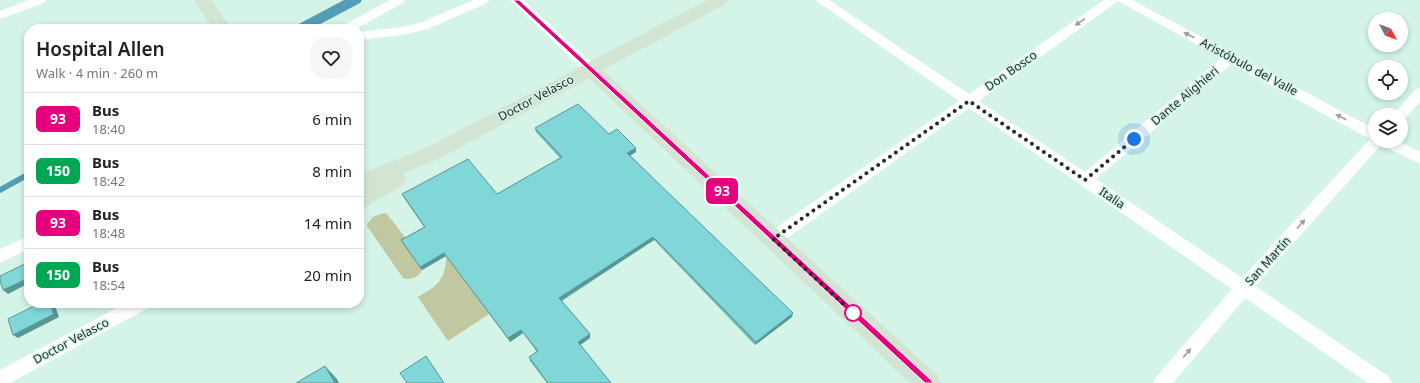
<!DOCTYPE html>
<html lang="en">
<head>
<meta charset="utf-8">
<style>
  :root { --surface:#fff; --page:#f6f6f6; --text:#222; --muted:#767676; --line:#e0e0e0 }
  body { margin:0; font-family:"Noto Sans",sans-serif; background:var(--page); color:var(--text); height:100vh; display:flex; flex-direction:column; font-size:15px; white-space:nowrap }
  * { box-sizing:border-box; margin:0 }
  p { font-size:13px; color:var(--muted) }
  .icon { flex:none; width:22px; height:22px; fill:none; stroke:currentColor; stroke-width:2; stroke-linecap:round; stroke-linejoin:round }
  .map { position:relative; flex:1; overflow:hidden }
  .panel { position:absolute; left:24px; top:24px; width:340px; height:284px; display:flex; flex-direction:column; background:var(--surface); border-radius:16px; box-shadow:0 2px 6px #0003 }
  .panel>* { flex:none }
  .badge { padding:0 8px; border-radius:6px; font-size:14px; line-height:26px }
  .needle { width:26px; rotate:131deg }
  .buttons { position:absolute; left:1368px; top:12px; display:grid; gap:8px }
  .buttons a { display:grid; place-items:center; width:40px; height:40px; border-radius:50%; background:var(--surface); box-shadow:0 2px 6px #0003; font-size:20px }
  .you { position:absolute; width:20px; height:20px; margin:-10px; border:3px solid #fff; border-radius:50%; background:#1a73e8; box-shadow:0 0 0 6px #1a73e833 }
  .map>.badge { position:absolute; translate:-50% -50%; box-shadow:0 0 0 2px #fff }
  .round { display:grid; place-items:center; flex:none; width:42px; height:42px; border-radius:16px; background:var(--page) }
  .head { display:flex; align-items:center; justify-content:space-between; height:68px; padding:0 12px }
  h1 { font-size:19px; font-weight:600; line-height:30px }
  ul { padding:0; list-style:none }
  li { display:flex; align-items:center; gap:12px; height:52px; padding:0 12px; border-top:1px solid var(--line) }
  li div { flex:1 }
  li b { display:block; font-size:15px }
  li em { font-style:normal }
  li .badge { min-width:44px; font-weight:700; text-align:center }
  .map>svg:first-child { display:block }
  .green { fill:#c0c7a1 }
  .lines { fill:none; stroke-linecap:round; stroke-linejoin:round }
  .stream { stroke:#539db6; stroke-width:5.5 }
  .canal { fill:#539db6; fill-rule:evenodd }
  .street { fill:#fff; fill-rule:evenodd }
  .secondary { fill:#d3e4d2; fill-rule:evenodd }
  .wall { fill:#6fb8b9 }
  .shaded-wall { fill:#5a9696 }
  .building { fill:#81d6d7; stroke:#5a9696 }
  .oneway { fill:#9ba09f }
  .line { fill:#e6007e; stroke:#fff }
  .walk { stroke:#212d29; stroke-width:4; stroke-dasharray:0 7.2 }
  .stop-dot { fill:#fff; stroke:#e6007e; stroke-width:2 }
  .labels { text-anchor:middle; stroke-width:3; stroke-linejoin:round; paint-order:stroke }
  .street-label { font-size:12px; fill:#212d29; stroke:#d4f4e7 }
</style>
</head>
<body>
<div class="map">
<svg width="1420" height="383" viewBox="0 0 1420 383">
  <rect width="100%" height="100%" fill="#d4f4e7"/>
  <g class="green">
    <path d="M384,213l3,1 21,27 -5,3 19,26c-3,7 -12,11 -19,8l-36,-52v-2l6,-7z"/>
    <path d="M446,256l43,58 -41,27 -30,-44c19,-11 28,-17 28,-41z"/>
  </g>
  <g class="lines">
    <polyline class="stream" points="0,190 29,174"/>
    <polygon class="canal" points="344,0 362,0 360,3 311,29 293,29 295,26"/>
    <g class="street">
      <polygon points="29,0 46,0 44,3 0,19 0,11"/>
      <polygon points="390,0 405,0 403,3 356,29 340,29 342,26"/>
      <polygon points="473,0 489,0 487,3 428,29 402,35 359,40 359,32 402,27 420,23"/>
      <polygon points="510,0 523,0 595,66 597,69 595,72 590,73 585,72"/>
      <path d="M815,0h14l140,94 135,-94h28l243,129v12h23l22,11v12l-39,-19 -126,141 134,91 3,6h-24l-123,-85 -72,85h-20l3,-6 76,-88 -263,-181 -190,136 -6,1 -6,-1 -2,-5 2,-5 192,-133zM1118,1l103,57 -136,114 -106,-71zM1231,64l139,75 -128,139 -146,-99z"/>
      <polygon points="1420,88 1420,102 1405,118 1401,120 1401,115 1393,115 1415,90"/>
      <polygon points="29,236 29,249 0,263 0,249"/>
      <polygon points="126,303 150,303 148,308 10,383 0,383 0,370"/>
    </g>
    <g class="secondary">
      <polygon points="194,0 211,0 231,29 213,29"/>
      <polygon points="707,0 728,0 726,4 603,70 937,375 941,383 910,383 589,78 444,156 403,174 406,179 403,185 366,207 359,209 359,191 364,188 359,189 359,173 371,170 430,146"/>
    </g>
  </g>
  <polygon class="wall" points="535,128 609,134 636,148 636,152 630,155 792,317 755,345 654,240 562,301 590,334 590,338 580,345 611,383 547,383 530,361 529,357 537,352 523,333 510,342 446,256 422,270 403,244 401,240 424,227 404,198 402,194 497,194 560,158 536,132"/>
  <g class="shaded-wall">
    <polygon points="636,148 636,152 628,157 627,153"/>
    <polygon points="653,237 654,240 560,301 559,298"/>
    <polygon points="444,253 446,256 422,270 420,267"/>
    <polygon points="29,278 29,283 8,294 3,290"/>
    <polygon points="50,303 54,303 59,317 18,338 13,335"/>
    <polygon points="79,303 88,303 82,306"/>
    <polygon points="793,313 792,317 755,345 756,342"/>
    <polygon points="521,330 523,333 510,342 508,338"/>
    <polygon points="590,334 590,338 579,346 578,342"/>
    <polygon points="325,366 337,379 339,383 335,383"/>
  </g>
  <g class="building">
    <polygon points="578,104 609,134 617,129 636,148 627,153 793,313 756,342 653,237 559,298 590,334 578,342 611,383 548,383 529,357 538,351 521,330 508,338 444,253 420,267 401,240 425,227 402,194 468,159 497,194 562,157 535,128"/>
    <polygon points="29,262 29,278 3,290 0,281 0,276"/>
    <polygon points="40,303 50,303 54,314 13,335 8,319"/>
    <polygon points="426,356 444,383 407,383 400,373"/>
    <polygon points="325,366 335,383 296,383"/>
  </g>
  <defs><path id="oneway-solid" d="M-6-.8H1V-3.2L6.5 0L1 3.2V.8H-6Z"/></defs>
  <g class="oneway">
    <use href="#oneway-solid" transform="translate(1080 22) rotate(145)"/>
    <use href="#oneway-solid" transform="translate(1189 35) rotate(-152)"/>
    <use href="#oneway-solid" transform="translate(1341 117) rotate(-152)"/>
    <use href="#oneway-solid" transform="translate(1301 224) rotate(-48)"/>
    <use href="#oneway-solid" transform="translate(1187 353) rotate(-50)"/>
  </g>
  <polygon class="line" points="513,0 519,0 931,380 933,383 925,383"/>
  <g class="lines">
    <polyline class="walk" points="853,313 773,239 969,101 1085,180 1134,139"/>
  </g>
  <circle class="stop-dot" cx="853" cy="313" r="8"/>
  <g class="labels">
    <g class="street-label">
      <text transform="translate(1249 67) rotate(28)" y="4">Aristóbulo del Valle</text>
      <text transform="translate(1011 71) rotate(-35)" y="4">Don Bosco</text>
      <text transform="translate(1185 96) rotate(-40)" y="4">Dante Alighieri</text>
      <text transform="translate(536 98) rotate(-28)" y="4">Doctor Velasco</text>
      <text transform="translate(1112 198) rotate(34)" y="4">Italia</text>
      <text transform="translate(1268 261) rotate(-48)" y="4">San Martín</text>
      <text transform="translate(71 341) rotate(-28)" y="4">Doctor Velasco</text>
    </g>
  </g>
</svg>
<div class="buttons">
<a><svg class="needle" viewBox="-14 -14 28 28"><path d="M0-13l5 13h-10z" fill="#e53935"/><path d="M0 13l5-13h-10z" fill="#767676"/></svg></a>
<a><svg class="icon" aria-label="locate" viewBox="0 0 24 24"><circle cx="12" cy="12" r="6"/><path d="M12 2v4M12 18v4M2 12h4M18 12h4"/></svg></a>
<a><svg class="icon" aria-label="layers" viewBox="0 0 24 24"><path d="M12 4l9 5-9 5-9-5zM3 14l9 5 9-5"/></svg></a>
</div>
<div class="you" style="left:1134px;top:139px"></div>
<b class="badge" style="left:722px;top:191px;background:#e6007e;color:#fff">93</b>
<section class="panel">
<div class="head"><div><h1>Hospital Allen</h1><p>Walk · 4 min · 260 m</p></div><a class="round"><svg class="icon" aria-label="heart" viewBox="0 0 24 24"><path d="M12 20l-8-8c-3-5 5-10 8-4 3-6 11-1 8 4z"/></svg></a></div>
<ul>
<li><span class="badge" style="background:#e6007e;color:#fff">93</span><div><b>Bus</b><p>18:40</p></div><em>6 min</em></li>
<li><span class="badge" style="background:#00a651;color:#fff">150</span><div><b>Bus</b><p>18:42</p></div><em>8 min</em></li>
<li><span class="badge" style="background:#e6007e;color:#fff">93</span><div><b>Bus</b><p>18:48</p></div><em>14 min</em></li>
<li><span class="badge" style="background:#00a651;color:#fff">150</span><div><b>Bus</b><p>18:54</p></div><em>20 min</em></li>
</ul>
</section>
</div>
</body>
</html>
